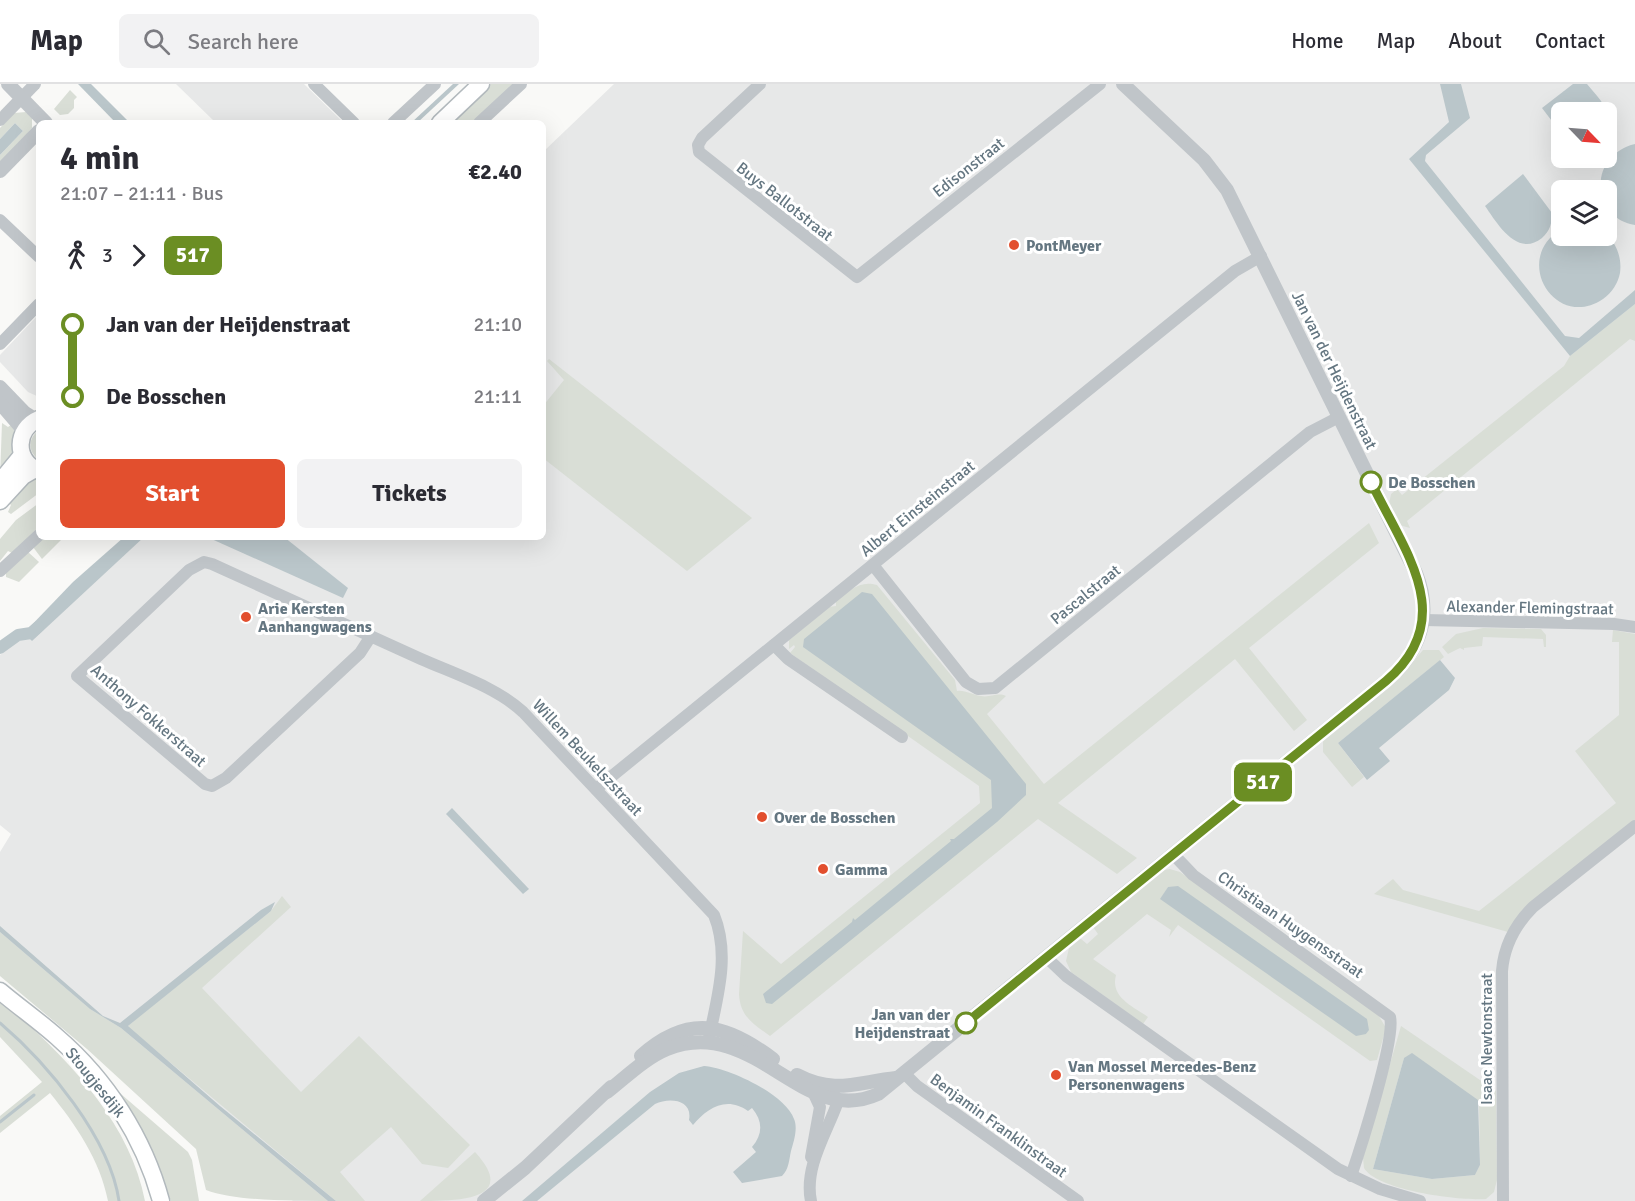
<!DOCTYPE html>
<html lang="en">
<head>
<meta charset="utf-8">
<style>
  :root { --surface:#fff; --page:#f2f2f3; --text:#2b2b33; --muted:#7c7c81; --line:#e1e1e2; --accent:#e24f2e }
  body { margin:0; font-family:Signika,sans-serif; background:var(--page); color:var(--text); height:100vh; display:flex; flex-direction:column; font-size:22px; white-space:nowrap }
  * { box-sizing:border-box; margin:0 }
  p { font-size:20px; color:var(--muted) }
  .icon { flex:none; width:33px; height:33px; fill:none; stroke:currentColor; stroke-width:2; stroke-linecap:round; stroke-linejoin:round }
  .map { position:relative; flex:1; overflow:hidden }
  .side { position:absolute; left:36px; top:36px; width:510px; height:420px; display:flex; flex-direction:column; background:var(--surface); border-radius:9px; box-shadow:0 6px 24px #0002 }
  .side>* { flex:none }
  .badge { padding:0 12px; border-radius:9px; font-size:21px; line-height:39px }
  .needle { width:39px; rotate:115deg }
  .fabs { position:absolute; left:1551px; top:18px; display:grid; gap:12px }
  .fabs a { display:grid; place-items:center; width:66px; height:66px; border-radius:9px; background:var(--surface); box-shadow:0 6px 24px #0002; font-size:30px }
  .map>.badge { position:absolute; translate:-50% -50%; box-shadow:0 0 0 3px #fff }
  .legs { display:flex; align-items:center; gap:9px; height:66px; padding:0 24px; font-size:20px }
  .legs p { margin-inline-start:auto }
  .headline { display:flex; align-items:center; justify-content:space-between; height:102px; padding:0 24px }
  h1 { font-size:33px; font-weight:800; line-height:45px }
  .primary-button { display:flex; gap:12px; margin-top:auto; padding:12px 24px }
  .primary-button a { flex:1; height:69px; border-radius:9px; background:var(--accent); color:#fff; font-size:24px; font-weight:800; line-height:69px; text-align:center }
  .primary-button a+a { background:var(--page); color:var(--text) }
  ul { padding:0 24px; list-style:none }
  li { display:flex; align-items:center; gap:21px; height:72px; font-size:22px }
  li i { display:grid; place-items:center; width:9px; height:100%; margin:0 8px; background:currentColor }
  li i::after { content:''; width:15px; height:15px; margin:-8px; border:4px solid; border-radius:50%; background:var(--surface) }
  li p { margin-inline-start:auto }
  li:first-child i { background:linear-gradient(#0000 50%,currentColor 0) }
  li:last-child i { background:linear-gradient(currentColor 50%,#0000 0) }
  header { display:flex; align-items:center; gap:36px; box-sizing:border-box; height:84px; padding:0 30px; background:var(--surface); border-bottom:2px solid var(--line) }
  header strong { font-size:28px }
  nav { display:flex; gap:33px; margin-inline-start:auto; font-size:21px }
  .search { width:420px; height:54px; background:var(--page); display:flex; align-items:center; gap:15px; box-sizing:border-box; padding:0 21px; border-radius:9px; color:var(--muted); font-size:22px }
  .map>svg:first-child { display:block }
  .built { fill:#e7e8e8; fill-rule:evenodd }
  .green { fill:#d9ded6; fill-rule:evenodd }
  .water { fill:#bac6ca }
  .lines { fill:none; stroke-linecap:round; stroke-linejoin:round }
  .stream { stroke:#bac6ca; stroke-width:3 }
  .canal { stroke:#bac6ca; stroke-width:12 }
  .secondary-casing { stroke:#b2b9bd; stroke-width:19 }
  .minor { stroke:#c0c5c9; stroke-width:12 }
  .tertiary { stroke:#c0c5c9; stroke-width:14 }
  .secondary { stroke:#fff; stroke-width:16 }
  .line-1-casing { stroke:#fff; stroke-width:14 }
  .line-1 { stroke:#6b8e23; stroke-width:9 }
  .poi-dot { fill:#e24f2e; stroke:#fff; stroke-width:2 }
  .stop-1-dot { fill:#fff; stroke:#6b8e23; stroke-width:3 }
  .labels { text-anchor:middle; stroke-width:6; stroke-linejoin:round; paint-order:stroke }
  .street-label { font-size:16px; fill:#647681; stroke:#fff }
  .poi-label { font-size:16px; font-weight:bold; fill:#647681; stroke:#fff; text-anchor:start }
  .stop-label { font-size:16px; font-weight:bold; fill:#647681; stroke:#fff; text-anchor:start }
</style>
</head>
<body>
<header>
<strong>Map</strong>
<div class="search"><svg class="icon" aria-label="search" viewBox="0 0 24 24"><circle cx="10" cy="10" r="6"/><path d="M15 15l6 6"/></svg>Search here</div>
<nav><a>Home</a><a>Map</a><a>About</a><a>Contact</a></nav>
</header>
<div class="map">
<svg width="1635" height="1117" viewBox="0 0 1635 1117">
  <rect width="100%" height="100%" fill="#f9f9f7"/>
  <g class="built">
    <polygon points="176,0 304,0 344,39 216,39"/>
    <path d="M614,0h1021v1117h-1342l-293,-252v-97l11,-18 -11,-9v-170l14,-13 30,-15 94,-90h405v-385zM1562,28h44v46h-44zM1562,106h44v46h-44z"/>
    <polygon points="39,230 39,313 28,308 0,278 0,271"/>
  </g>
  <g class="green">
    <polygon points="491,0 514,0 472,39 449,39"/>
    <polygon points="70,6 77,13 74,16 74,24 68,30 60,31 54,25"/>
    <polygon points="26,28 32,34 32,44 0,81 0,71 23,47 15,39 0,55 0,44 14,29"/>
    <polygon points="1635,220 1635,257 1630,255 1407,437 1410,444 1399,441 1389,420 1391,410 1397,405 1402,411 1564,282 1570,272"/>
    <polygon points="549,275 752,434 687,487 543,374 543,322 564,296 547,277"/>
    <polygon points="2,339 8,343 14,339 17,363 0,393"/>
    <path d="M39,346v30c-12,-9 -11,-22 0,-30z"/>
    <polygon points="39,392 39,409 11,430 8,428 11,421 9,419 23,397"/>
    <polygon points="39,419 39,444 12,469 8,467 0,477 0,455 16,436"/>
    <path d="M1369,439l10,20 -130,105 58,72 -13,11 -59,-72 -177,144 79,55 -20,16 -79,-55 -268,217c-17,-12 -30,-20 -31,-42l4,-63 38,33 199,-161 -1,-17 -189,-133 5,-6 -1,-2 -5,4v-9l40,-33 7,-1v-5c14,-10 23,-21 41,-16l78,95 2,11c9,-1 15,4 24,5 9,2 16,-4 25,0l-19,18 57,70z"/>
    <polygon points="44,453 63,454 42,475 33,463"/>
    <polygon points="28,468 39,478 19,498 6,493 6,489"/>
    <polygon points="1483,544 1541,545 1546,551 1546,563 1544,563 1543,555 1483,553 1482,562 1464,564 1464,566 1460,564 1448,570 1442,563 1456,550"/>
    <polygon points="1613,546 1635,550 1635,736 1531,818 1508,848 1374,810 1393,795 1403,806 1479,827 1616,719 1575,667 1619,631 1619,558 1612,558"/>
    <polygon points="1423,566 1439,566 1444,573 1338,659 1364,693 1352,703 1323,668 1323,656 1400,594"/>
    <path d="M1170,785l10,3 196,139 10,17 -9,32 -7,1 -192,-136 -9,12 2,-7 -24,-16 -54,45 23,16c-6,22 16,31 32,42l-5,7 -72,-52 -5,-11 3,-13 11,-10 7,6 11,-10 -5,-7 71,-57zM1168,803l201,142 -3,5 -205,-135z"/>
    <polygon points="282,812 291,823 202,904 301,1008 359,952 470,1061 448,1084 422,1080 391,1043 340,1088 365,1117 336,1117 129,944 128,942 142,930 271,827"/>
    <path d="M0,848l90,77 31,19 207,173c-34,0 -94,0 -122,-11l-10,-41 -109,-100 -87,-73z"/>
    <path d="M0,915c61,54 129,118 145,202h-37c-8,-41 -32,-76 -58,-108l-50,40v-17l42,-34 -42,-45z"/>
    <path d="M1401,942l95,65 1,89 -3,12 -8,7c-24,2 -108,-8 -122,-31l-1,-10zM1404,974l75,44 1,63 -5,10 -43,4 -59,-10z"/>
    <polygon points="114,1004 188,1068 192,1076 199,1117 171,1117 153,1075"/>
    <path d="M475,1068c45,49 -19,49 -55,49z"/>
  </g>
  <g class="water">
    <polygon points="78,0 91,0 130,39 116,39"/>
    <polygon points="453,0 459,0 417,39 411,39"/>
    <polygon points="1440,0 1461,0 1470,34 1426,71 1425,77 1565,252 1579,254 1635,206 1635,220 1570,272 1409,75 1449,38"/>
    <path d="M1573,0h14c12,15 28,28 20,49l-1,-21h-44l-1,21 -19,-25z"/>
    <polygon points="15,39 23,47 0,71 0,55"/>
    <path d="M1635,60v81c-21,-4 -29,-15 -29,-35h-5c-3,-22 12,-41 34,-46z"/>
    <path d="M1523,90l29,39c0,10 -2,18 -10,25 -25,20 -45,-15 -57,-32z"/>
    <path d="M1561,145l1,7 45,-1c10,9 15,24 13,38 -2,10 -8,20 -17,26 -47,32 -92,-39 -42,-70z"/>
    <polygon points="124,453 144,453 32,557 24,549 73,498"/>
    <polygon points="207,453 284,453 348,504 343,514"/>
    <polygon points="862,508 872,510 1026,700 1026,711 997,738 772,920 766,919 763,910 852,838 853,834 855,836 951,757 950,755 954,755 992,724 991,696 803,563 804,555"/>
    <polygon points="1440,576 1455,594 1449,606 1379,664 1390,677 1367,696 1338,659"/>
    <polygon points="452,724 529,805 523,810 446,730"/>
    <polygon points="1178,802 1367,935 1369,946 1366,950 1356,952 1160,815 1168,803"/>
    <polygon points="275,818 271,827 128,942 220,1022 336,1117 328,1117 121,944 90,925 0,848 0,842 103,932 120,939 261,826"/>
    <polygon points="1412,969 1478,1016 1480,1081 1475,1091 1432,1095 1373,1085 1404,974"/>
    <path d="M704,982c25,2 81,28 90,53 4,9 0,22 -3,32 -2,9 -2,18 -9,25l-40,7 -9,-11 23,-20 -4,-5c11,-13 11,-26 0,-39l-4,3c-22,-16 -42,-2 -55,14l-4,-5c4,-20 -19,-23 -34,-16l-118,97h-15l128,-109 29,-19z"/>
  </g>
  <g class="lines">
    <g class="stream">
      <path d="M0,939c47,40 110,115 119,178"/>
      <polyline points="0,1038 34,1011"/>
    </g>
    <polyline class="canal" points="0,564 18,551 31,549 38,543"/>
    <defs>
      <g id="secondary">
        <polyline points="440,39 481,0"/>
        <path d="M39,335c-24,10 -25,41 0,52"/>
        <polyline points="0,398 22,371"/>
        <polyline points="0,417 23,392 35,385"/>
        <path d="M0,907c19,16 39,30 57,46 50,43 87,101 104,164"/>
      </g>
    </defs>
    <use href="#secondary" class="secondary-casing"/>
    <g class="minor">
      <polyline points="314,0 354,39"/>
      <polyline points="760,0 702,54 698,61 699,68 857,193 1100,0"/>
      <polyline points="0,36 35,0"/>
      <polyline points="393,39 435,0"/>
      <polyline points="479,39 521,0"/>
      <polyline points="0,136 39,173"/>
      <polyline points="0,260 39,220"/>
      <polyline points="873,481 966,598 978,605 995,604 1310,348 1339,333"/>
      <polyline points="0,487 39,451"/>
      <polyline points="1424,536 1614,540 1635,543"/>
      <path d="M371,552l-11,17 -134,125 -14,8 -7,-2 -128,-108 112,-106 15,-8 8,2c70,32 140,63 209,95 34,15 75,28 102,53l191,203c17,42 2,86 -6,128"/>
      <polyline points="774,561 788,575 902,653"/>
      <polyline points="596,705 1235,187 1261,172"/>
      <path d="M1173,770l20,21 197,142c6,21 -30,133 -39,159"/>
      <polyline points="1046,873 1066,892 1338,1085 1380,1105 1420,1117"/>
      <polyline points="904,989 917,1002 1078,1117"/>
      <polyline points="811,1073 820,1023 814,1010"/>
      <path d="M811,1117c-7,-33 15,-67 26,-97l1,-4 -7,-9"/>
      <path d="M1503,1117l-1,-230c2,-25 13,-46 31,-64l102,-81"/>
    </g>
    <g class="tertiary">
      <polyline points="8,0 46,39"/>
      <polyline points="0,87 39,47"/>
      <polyline points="0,303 25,329 36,336"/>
      <polyline points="0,319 24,347"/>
      <path d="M641,972c48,-43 85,-32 132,3"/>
      <path d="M797,991c38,20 60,7 99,3"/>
      <path d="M607,1008c18,-14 38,-34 60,-43 88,-35 135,80 211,45l508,-413c34,-29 47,-65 30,-108l-189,-383 -23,-30 -81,-76"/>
      <polyline points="484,1117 525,1084 611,1003"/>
    </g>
    <use href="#secondary" class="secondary"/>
  </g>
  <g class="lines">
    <defs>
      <path id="line-1" d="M966,939l420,-342c74,-63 18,-130 -15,-199"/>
    </defs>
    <use href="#line-1" class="line-1-casing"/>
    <use href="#line-1" class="line-1"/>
  </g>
  <g class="poi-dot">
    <circle cx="1014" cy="161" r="6"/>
    <circle cx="246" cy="533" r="6"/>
    <circle cx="762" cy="733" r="6"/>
    <circle cx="823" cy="785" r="6"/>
    <circle cx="1056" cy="991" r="6"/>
  </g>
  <g class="stop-1-dot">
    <circle cx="1371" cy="398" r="10"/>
    <circle cx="966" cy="939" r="10"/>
  </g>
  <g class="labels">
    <g class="street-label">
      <text transform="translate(968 83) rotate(-38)" y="6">Edisonstraat</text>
      <text transform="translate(785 117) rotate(38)" y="6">Buys Ballotstraat</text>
      <text transform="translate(1335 286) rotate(64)" y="6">Jan van der Heijdenstraat</text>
      <text transform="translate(917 424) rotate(-39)" y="6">Albert Einsteinstraat</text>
      <text transform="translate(1085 510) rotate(-39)" y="6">Pascalstraat</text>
      <text transform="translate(1530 523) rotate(1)" y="6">Alexander Flemingstraat</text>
      <text transform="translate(149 631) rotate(41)" y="6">Anthony Fokkerstraat</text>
      <text transform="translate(588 673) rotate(47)" y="6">Willem Beukelszstraat</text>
      <text transform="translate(1291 840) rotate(35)" y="6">Christiaan Huygensstraat</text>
      <text transform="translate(1486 955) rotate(-90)" y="6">Isaac Newtonstraat</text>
      <text transform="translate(96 998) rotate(51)" y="6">Stougjesdijk</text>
      <text transform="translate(999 1041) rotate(36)" y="6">Benjamin Franklinstraat</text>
    </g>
    <g class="poi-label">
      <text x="1026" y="167">PontMeyer</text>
      <text x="258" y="530">Arie Kersten<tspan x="258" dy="18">Aanhangwagens</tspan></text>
      <text x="774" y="739">Over de Bosschen</text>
      <text x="835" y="791">Gamma</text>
      <text x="1068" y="988">Van Mossel Mercedes-Benz<tspan x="1068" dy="18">Personenwagens</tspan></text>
    </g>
    <g class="stop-label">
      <text x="1388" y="404">De Bosschen</text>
      <text x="950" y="936" text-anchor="end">Jan van der<tspan x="950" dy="18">Heijdenstraat</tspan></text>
    </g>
  </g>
</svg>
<div class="fabs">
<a><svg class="needle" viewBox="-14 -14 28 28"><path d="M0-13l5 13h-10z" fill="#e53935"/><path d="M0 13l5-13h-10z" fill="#7c7c81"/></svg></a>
<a><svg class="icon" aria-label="layers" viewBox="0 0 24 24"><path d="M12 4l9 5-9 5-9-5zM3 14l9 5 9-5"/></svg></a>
</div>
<b class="badge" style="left:1263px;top:698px;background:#6b8e23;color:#fff">517</b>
<section class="side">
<div class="headline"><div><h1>4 min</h1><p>21:07 – 21:11 · Bus</p></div><b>€2.40</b></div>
<div class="legs"><svg class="icon" aria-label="walk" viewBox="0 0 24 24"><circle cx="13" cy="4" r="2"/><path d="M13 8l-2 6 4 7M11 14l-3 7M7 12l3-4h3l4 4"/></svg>3<svg class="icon" aria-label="forward" viewBox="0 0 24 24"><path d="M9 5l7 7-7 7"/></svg><b class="badge" style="background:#6b8e23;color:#fff">517</b></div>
<ul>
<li><i style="color:#6b8e23"></i><b>Jan van der Heijdenstraat</b><p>21:10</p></li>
<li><i style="color:#6b8e23"></i><b>De Bosschen</b><p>21:11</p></li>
</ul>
<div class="primary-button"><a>Start</a><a>Tickets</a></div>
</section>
</div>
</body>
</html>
